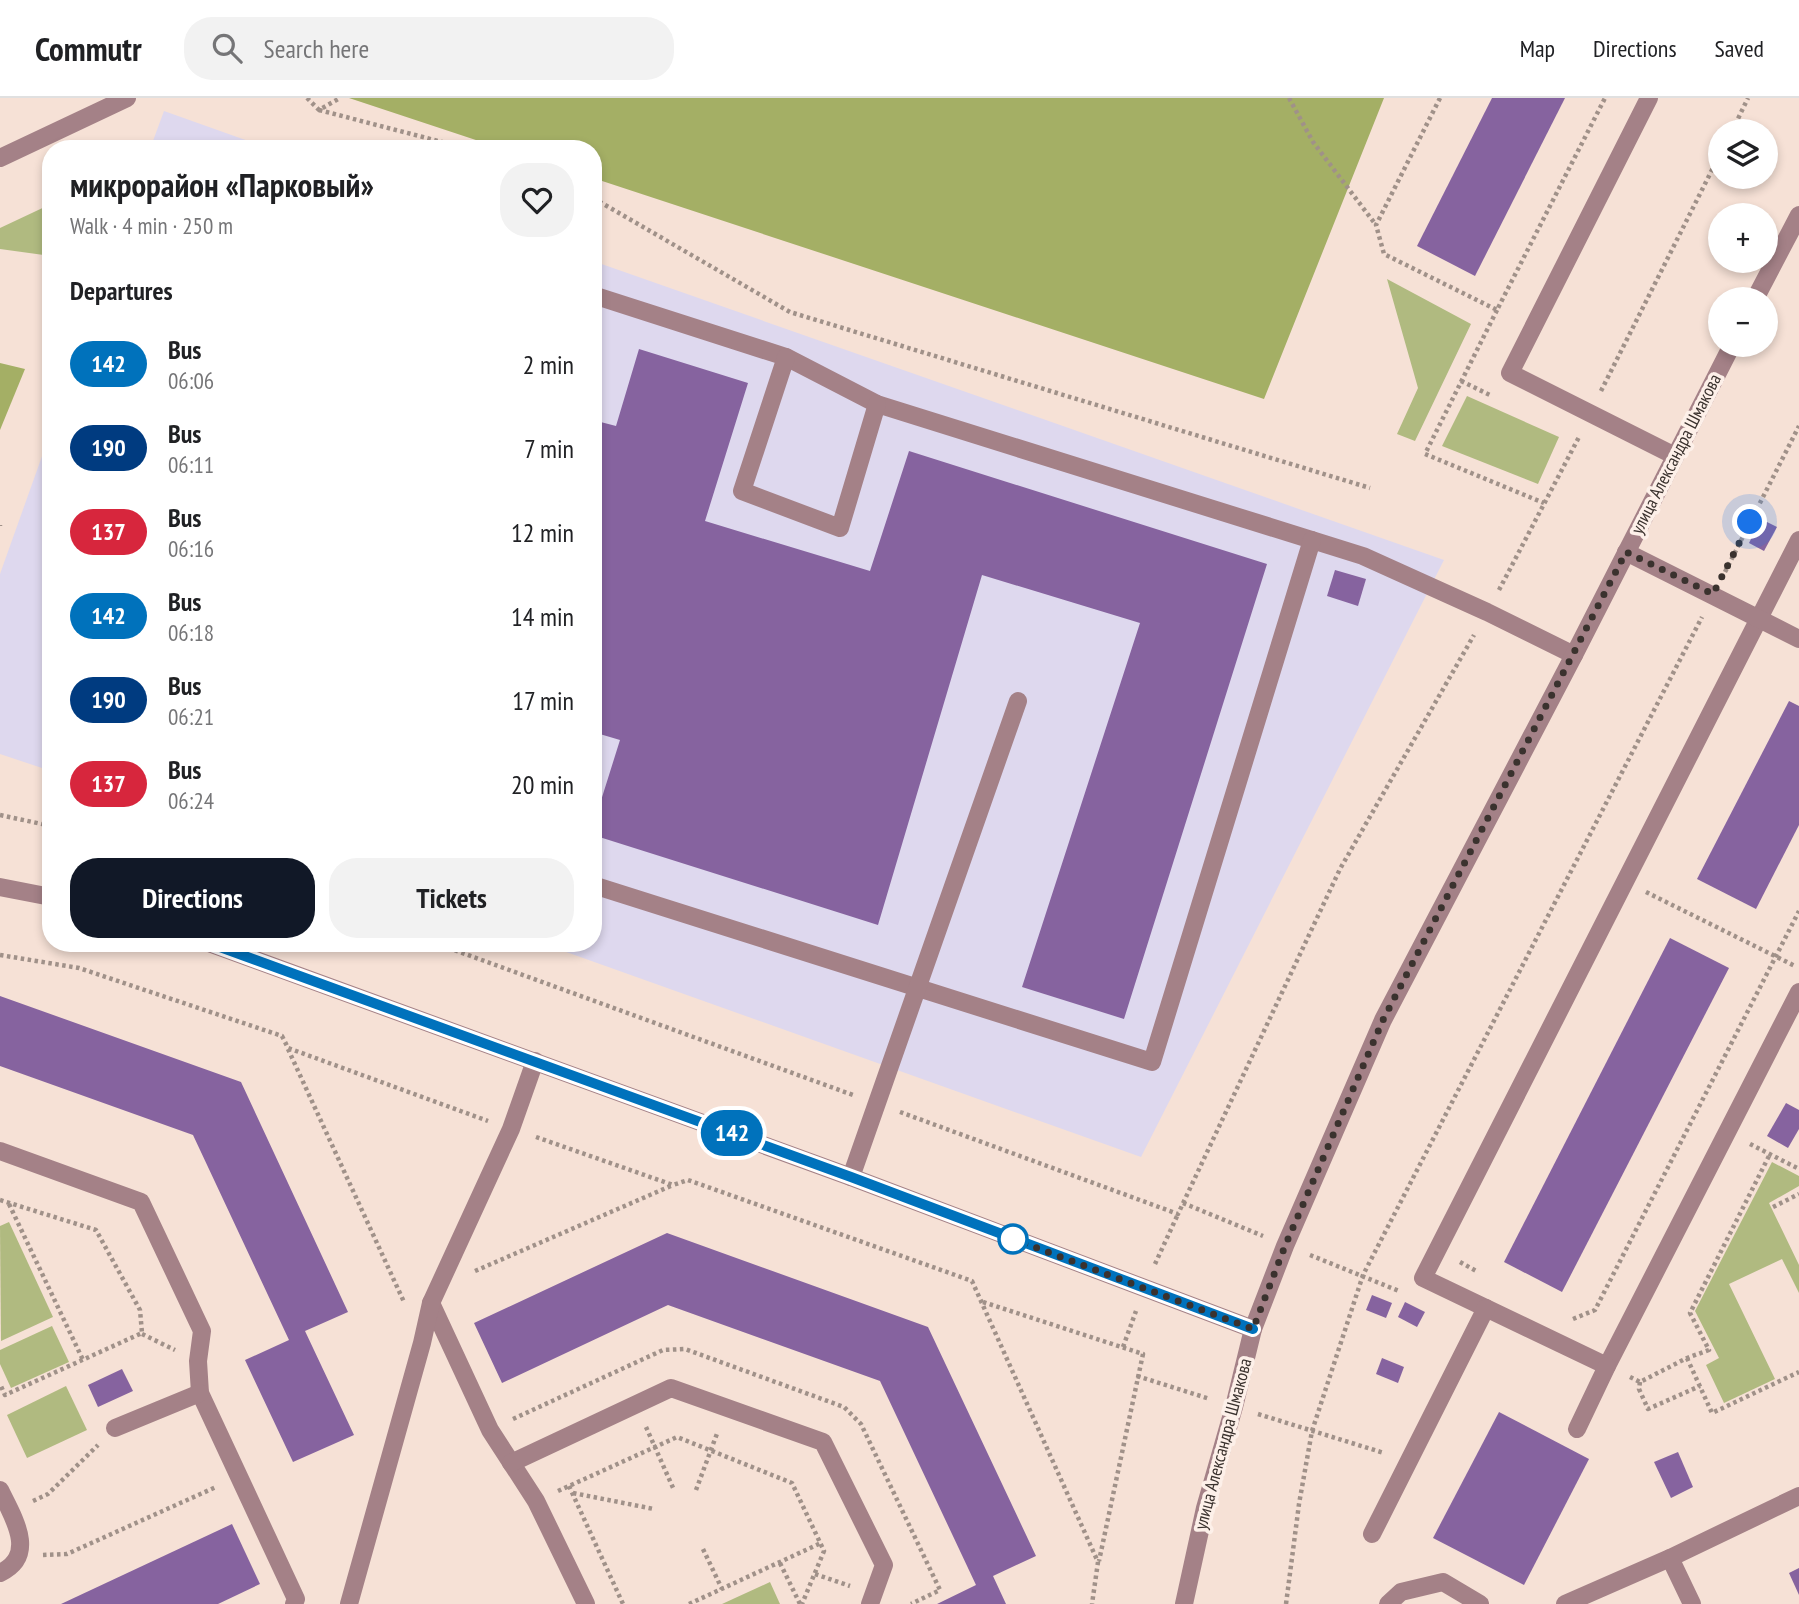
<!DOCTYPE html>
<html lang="en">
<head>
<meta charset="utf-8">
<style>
  :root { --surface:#fff; --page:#f2f2f2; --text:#202124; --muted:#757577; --line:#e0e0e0; --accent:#111827 }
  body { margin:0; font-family:"PT Sans Narrow",sans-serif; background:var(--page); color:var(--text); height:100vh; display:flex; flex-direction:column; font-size:26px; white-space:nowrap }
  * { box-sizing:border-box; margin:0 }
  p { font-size:23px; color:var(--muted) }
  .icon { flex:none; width:38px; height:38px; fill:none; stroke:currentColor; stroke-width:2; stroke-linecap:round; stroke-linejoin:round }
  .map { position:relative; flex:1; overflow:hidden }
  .side { position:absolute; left:42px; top:42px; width:560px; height:812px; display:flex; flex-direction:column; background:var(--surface); border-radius:28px; box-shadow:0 4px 10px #0003 }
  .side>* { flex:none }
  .badge { padding:0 14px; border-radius:23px; font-size:24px; line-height:46px }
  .buttons { position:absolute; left:1708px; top:21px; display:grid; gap:14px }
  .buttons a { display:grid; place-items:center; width:70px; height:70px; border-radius:50%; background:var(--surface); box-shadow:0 4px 10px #0003; font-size:35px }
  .you { position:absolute; width:35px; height:35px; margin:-18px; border:5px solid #fff; border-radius:50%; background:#1a73e8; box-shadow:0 0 0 10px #1a73e833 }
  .map>.badge { position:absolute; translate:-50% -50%; box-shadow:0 0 0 4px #fff }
  h2 { padding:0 28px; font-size:26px; line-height:63px }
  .round { display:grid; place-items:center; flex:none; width:74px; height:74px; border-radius:28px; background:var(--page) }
  .summary { display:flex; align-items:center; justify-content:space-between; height:119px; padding:0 28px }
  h1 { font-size:33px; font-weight:700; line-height:52px }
  .action { display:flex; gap:14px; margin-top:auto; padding:14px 28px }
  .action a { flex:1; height:80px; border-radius:28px; background:var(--accent); color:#fff; font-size:28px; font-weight:700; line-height:80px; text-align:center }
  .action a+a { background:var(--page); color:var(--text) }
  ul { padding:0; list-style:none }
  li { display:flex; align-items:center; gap:21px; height:84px; padding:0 28px }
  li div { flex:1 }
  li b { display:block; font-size:26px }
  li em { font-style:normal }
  li .badge { min-width:77px; font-weight:700; text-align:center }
  header { display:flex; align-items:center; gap:42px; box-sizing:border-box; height:98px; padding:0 35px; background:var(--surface); border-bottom:2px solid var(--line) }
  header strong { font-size:33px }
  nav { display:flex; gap:38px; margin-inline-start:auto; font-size:24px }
  .search { width:490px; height:63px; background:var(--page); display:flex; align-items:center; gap:18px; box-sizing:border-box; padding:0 24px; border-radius:28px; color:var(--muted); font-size:26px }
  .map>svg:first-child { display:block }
  .education { fill:#ded8ee }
  .green { fill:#b0ba80 }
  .forest { fill:#a4af65 }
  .building { fill:#86639f }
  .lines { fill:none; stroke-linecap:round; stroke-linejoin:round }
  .path { stroke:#a09189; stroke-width:4.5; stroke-dasharray:3.5 3.5; stroke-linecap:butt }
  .minor { stroke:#a48187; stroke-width:18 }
  .line-casing { stroke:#fff; stroke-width:16 }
  .line { stroke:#0072bc; stroke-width:10 }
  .walk { stroke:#3a322e; stroke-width:7; stroke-dasharray:0 12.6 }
  .stop-dot { fill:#fff; stroke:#0072bc; stroke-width:3.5 }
  .labels { text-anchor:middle; stroke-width:7; stroke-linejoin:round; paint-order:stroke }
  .street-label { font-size:18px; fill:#3a322e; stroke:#fdf0e9 }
</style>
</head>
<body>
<header>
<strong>Commutr</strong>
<div class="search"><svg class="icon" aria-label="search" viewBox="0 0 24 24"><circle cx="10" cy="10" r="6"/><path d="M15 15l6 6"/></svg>Search here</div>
<nav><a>Map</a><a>Directions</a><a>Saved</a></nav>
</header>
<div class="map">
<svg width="1799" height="1506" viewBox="0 0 1799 1506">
  <rect width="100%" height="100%" fill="#f6e1d6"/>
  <g class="education">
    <polygon points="164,13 271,51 150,51"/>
    <polygon points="593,163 1444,462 1141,1059 541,845 593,845"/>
    <polygon points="51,333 51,673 0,656 0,476"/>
  </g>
  <g class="green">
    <polygon points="51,106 51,158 0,151 0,130"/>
    <polygon points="1387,181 1471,226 1415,343 1397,336 1418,290"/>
    <polygon points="1467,298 1559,339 1538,386 1442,348"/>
    <polygon points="1772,1064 1799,1078 1799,1088 1769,1105 1799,1167 1799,1195 1782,1161 1729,1186 1775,1281 1724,1305 1706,1267 1719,1260 1695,1213"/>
    <polygon points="9,1124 53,1219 1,1243 0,1128"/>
    <polygon points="52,1228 69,1264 11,1290 0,1266 0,1252"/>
    <polygon points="66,1288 87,1332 27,1360 7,1317"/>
    <polygon points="770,1484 780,1506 722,1506"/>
  </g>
  <g class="forest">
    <polygon points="349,0 1384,0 1264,301 593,80 593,51 503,51"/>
    <polygon points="0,265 25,271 0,332"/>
  </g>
  <g class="building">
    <polygon points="1492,0 1565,0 1475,178 1417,148"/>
    <polygon points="639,251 748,285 705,423 870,473 909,353 1267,466 1124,921 1022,889 1140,525 982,477 878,827 593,737 593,728 620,642 593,634 593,322 616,328"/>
    <polygon points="1761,421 1777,429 1764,453 1749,445"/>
    <polygon points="1335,472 1366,481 1358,508 1327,498"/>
    <polygon points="1789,603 1799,608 1799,727 1756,811 1697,781"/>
    <polygon points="1670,840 1729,870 1562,1194 1504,1164"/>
    <polygon points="0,898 241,984 348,1214 305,1233 354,1337 293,1364 245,1262 289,1242 193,1037 0,968"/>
    <polygon points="1786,1005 1799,1012 1799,1031 1788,1050 1767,1038"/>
    <polygon points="667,1135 928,1229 1036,1458 993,1478 1006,1506 937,1506 976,1487 880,1283 668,1207 502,1285 474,1225"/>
    <polygon points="1372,1197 1392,1205 1386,1220 1366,1212"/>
    <polygon points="1405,1204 1425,1214 1417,1229 1398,1219"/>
    <polygon points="1382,1260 1404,1269 1398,1285 1376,1276"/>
    <polygon points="122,1271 133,1293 98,1309 88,1287"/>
    <polygon points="1499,1314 1589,1361 1524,1487 1433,1440"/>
    <polygon points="1678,1354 1693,1389 1671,1400 1654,1364"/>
    <polygon points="232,1426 260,1486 218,1506 61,1506"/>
    <polygon points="1799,1470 1799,1497 1789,1475"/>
  </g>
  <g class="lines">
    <g class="path">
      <polyline points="307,0 319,12 340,0"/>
      <polyline points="1289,0 1313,44 1376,127"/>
      <polyline points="1440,0 1376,127 1384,156 1497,212 1605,0"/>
      <polyline points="319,12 469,51"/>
      <polyline points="1732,33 1748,0"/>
      <polyline points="593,100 790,214 1370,390"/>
      <polyline points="1497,212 1425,356 1544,405"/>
      <polyline points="1461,283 1492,298"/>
      <polyline points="1601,293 1720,56"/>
      <polyline points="0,427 0,428"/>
      <polyline points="1725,474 1799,328"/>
      <polyline points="1499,492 1579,339"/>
      <polyline points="0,717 51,728"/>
      <polyline points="1646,794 1795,868"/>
      <polyline points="435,845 853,997"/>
      <polyline points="0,857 79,870 282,938 288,950 488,1023"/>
      <polyline points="288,951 404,1204"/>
      <polyline points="900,1014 1178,1116 1340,771 1474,537"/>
      <polyline points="536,1039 673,1087 688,1082 972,1183 1098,1464 1092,1506"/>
      <polyline points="1750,1046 1799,1071"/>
      <polyline points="0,1102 96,1132 140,1212 142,1235 5,1297 0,1286"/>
      <polyline points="1183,1105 1263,1138"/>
      <polyline points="9,1106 83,1262"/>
      <polyline points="1773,1109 1799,1096"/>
      <polyline points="1310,1157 1399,1193"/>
      <polyline points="1460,1164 1478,1174"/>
      <polyline points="1155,1166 1178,1116"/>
      <polyline points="475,1173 673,1087"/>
      <polyline points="983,1204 1143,1256 1099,1463"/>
      <polyline points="1573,1221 1595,1212 1799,813"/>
      <polyline points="142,1236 175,1252"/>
      <polyline points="1123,1249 1136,1213"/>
      <polyline points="1687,1260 1712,1315 1799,1274"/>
      <polyline points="1137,1278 1210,1301"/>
      <polyline points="1630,1279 1640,1284 1687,1260 1709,1252 1690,1215 1770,1056"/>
      <polyline points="1640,1284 1639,1291 1648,1311 1700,1288"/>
      <polyline points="1258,1316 1384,1355"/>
      <polyline points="513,1321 663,1252 685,1251 844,1309 861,1326 940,1492 911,1506"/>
      <polyline points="646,1329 674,1392"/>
      <polyline points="569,1388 623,1506"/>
      <polyline points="696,1392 718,1333"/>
      <polyline points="558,1393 677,1339 792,1385 824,1453 802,1506"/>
      <polyline points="573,1395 654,1411"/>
      <polyline points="33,1403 48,1396 98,1347"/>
      <polyline points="703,1451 722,1491"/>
      <polyline points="43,1457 67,1456 216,1389"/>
      <polyline points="780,1465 800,1506"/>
      <polyline points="815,1476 850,1488"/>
      <polyline points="689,1506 821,1445"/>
      <polyline points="1286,1506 1299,1406 1312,1333 1363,1177 1702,519"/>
    </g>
    <g class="minor">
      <polyline points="1649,0 1510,275 1675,358"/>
      <polyline points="0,60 127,0"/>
      <polyline points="593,197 786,259 877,306 1363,458 1487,514 1574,557"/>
      <polyline points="1755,201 1799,117"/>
      <polyline points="786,259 742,393 840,430 877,306"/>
      <polyline points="1799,442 1423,1180 1607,1268 1799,894"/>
      <polyline points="1626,454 1799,541"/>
      <polyline points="593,787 1152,964 1312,442"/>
      <polyline points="0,789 51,799"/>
      <polyline points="209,845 851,1079 1253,1231"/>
      <polyline points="0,1053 141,1104 202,1233 198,1263 200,1295 296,1501 294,1506"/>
      <polyline points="851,1079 1018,603"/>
      <polyline points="431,1205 490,1332 536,1403 586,1506"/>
      <polyline points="115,1330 200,1295"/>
      <polyline points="1577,1331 1607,1268"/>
      <polyline points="511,1365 671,1290 823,1344 884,1467 870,1506"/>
      <path d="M0,1392c13,27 38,65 0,83"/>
      <polyline points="1372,1436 1486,1210"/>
      <polyline points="349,1506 422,1245 431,1205 511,1031 535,963"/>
      <polyline points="1184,1506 1205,1410 1234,1309 1253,1231 1285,1148 1383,922 1574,557 1732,247"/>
      <polyline points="1388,1506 1401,1494 1443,1484 1480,1506"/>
      <polyline points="1565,1506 1670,1460"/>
      <polyline points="1692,1506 1670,1460 1799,1398"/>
    </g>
  </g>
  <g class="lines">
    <defs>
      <polyline id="line" points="209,845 851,1079 1253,1231"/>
    </defs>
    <use href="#line" class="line-casing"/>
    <use href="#line" class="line"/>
    <polyline class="walk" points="1013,1141 1253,1231 1285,1148 1383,922 1626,454 1713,496 1750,424"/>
  </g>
  <circle class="stop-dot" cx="1013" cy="1141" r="14"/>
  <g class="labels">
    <g class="street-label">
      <text transform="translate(1676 356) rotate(-63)" y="6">улица Александра Шмакова</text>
      <text transform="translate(1223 1346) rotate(-75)" y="6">улица Александра Шмакова</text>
    </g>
  </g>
</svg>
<div class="buttons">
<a><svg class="icon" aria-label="layers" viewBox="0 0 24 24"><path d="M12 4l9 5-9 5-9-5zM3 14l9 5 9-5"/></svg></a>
<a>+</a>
<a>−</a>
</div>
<div class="you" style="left:1750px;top:424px"></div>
<b class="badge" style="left:732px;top:1035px;background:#0072bc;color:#fff">142</b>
<section class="side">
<div class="summary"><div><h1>микрорайон «Парковый»</h1><p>Walk · 4 min · 250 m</p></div><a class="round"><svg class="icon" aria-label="heart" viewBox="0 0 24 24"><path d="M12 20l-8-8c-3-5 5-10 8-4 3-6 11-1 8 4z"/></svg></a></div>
<h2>Departures</h2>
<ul>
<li><span class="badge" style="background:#0072bc;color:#fff">142</span><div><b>Bus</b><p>06:06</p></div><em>2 min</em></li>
<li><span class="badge" style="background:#003b80;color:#fff">190</span><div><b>Bus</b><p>06:11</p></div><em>7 min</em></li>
<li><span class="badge" style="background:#d7263d;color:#fff">137</span><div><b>Bus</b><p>06:16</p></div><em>12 min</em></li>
<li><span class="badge" style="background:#0072bc;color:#fff">142</span><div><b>Bus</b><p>06:18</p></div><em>14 min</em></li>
<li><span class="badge" style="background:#003b80;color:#fff">190</span><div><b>Bus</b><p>06:21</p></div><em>17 min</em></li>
<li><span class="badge" style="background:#d7263d;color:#fff">137</span><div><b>Bus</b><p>06:24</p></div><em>20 min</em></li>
</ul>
<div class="action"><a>Directions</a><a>Tickets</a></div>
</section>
</div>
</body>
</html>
